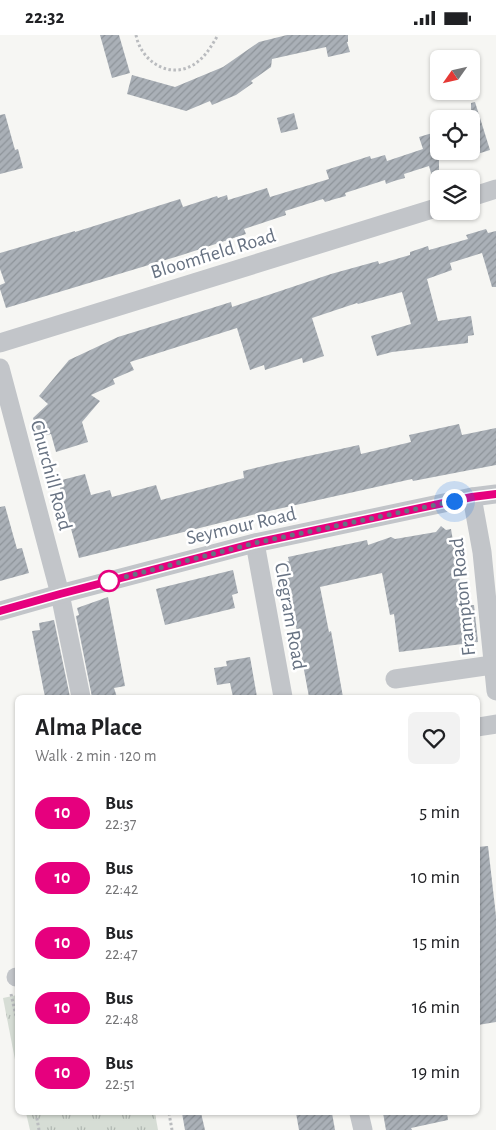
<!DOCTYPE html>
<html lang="en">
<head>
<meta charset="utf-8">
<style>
  :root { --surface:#fff; --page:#f2f2f2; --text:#202124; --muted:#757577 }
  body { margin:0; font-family:"Alegreya Sans",sans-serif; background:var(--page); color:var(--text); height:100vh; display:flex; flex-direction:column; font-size:19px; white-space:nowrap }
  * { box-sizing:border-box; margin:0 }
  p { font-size:16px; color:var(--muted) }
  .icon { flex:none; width:28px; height:28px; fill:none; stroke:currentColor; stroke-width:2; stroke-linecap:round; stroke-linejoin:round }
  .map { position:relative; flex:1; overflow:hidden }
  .panel { position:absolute; left:15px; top:660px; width:465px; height:420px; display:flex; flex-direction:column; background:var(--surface); border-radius:8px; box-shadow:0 1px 4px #0004 }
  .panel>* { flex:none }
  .badge { padding:0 10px; border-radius:16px; font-size:18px; line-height:32px }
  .needle { width:32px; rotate:236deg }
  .fabs { position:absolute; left:430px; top:15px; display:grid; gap:10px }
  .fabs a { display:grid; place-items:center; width:50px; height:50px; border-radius:8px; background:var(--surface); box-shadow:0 1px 4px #0004; font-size:25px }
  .you { position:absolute; width:25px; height:25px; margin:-12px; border:4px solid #fff; border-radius:50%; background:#1a73e8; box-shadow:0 0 0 8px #1a73e833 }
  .map>.badge { position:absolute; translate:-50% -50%; box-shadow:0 0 0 2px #fff }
  .round { display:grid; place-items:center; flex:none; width:52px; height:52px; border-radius:8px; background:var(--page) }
  .headline { display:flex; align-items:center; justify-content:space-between; height:85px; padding:0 20px }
  h1 { font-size:24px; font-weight:700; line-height:38px }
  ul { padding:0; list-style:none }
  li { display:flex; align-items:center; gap:15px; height:65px; padding:0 20px }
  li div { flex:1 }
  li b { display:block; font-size:19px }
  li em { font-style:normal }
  li .badge { min-width:55px; font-weight:700; text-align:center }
  .status { display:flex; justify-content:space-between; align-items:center; height:35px; padding:0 25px; background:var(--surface); direction:ltr }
  .status svg { height:14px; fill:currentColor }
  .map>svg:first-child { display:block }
  .park { fill:url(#park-tufts) }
  .building { fill:url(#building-hatch) }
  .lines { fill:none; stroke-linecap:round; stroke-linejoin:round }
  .path { stroke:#babcbf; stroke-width:3; stroke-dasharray:2.5 2.5; stroke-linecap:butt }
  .minor { stroke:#c2c5c9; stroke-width:19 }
  .line-casing { stroke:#fff; stroke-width:11 }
  .line { stroke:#e6007e; stroke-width:8 }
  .walk { stroke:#677282; stroke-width:5; stroke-dasharray:0 9 }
  .stop-dot { fill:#fff; stroke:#e6007e; stroke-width:2.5 }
  .labels { text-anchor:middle; stroke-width:5; stroke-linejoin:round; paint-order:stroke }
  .street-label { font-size:20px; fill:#677282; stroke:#fff }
</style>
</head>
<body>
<div class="status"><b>22:32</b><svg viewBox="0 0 49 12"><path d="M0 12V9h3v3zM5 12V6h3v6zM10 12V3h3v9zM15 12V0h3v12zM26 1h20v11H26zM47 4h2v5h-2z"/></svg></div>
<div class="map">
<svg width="496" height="1095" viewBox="0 0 496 1095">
  <defs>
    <pattern id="park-tufts" width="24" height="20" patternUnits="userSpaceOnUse" patternTransform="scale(1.25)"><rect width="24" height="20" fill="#d6ddd5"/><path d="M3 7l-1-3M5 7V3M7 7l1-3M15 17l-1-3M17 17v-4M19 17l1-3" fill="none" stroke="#b1b8b2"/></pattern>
    <pattern id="building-hatch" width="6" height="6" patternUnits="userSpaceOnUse" patternTransform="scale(1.25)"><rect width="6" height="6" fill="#aab0b7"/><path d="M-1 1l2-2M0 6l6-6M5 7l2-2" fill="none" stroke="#8e949a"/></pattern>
  </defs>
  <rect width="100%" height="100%" fill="#f6f6f3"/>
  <g class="park">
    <polygon points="17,960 18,960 17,1035 3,963"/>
    <polygon points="26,1078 155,1078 158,1095 30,1095"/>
  </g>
  <g class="building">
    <polygon points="100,0 119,0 130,38 112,43"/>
    <polygon points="287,0 348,0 348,7 347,7 350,17 328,22 326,12 272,24 271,32 251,46 253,48 236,60 212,70 210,66 186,76 127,59 132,40 175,52 223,32 259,7"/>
    <polygon points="475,67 490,115 471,121 471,68"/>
    <polygon points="294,78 298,94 281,98 277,83"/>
    <polygon points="5,79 15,115 18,114 23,133 0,139 0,80"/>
    <polygon points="439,96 439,151 435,152 429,131 404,139 405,143 394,146 386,149 385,145 345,158 346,161 335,164 325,167 323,164 285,176 286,180 244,194 246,199 182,220 6,273 0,254 0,250 5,248 0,234 0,218 75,196 75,197 180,164 183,172 217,161 218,163 227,160 228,165 267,153 270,162 329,144 326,135 370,121 371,124 385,120 387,126 423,114 419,102"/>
    <polygon points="486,194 488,198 496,196 496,252 492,252 482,218 450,228 452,235 427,244 438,286 471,281 474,300 468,301 468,308 392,317 377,321 371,301 411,289 402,257 358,269 357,268 312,283 324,321 303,328 302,323 265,335 264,330 250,335 237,293 130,327 134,335 113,344 115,349 91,360 100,366 82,387 88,407 56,417 51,399 39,402 33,383 48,369 39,361 69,325 84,318 118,302 196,278 231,267 232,272 331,239 378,226 379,229 410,220 410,217 428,211 429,215 468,204 466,200"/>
    <polygon points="459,389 462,400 496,393 496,430 413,446 412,444 260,478 79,523 58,446 85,439 91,460 110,455 112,462 156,450 161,465 244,443 243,436 276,428 359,410 361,419 411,407 409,400"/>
    <polygon points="5,471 17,514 22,513 29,538 0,546 0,472"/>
    <polygon points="441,491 446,495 451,494 464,571 474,570 478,607 399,617 394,579 390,580 382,538 320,552 329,597 331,596 343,662 309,662 284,527 289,526 288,522 367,505 368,510 391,502 395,504 436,497"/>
    <polygon points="233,535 238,558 232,560 235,573 165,590 156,554"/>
    <polygon points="108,562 125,651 114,653 117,662 92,662 76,581 79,580 77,573"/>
    <polygon points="54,585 70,662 45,662 32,596 40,595 39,588"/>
    <polygon points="250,622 257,662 233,662 230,648 217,650 214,633 227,631 226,626"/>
    <polygon points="488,811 496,881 496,987 478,990 478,812"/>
    <polygon points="182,1078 201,1078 205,1095 185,1095"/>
    <polygon points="296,1078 332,1078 335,1095 299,1095"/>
    <polygon points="383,1078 447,1078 448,1085 411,1093 412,1095 386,1095"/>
  </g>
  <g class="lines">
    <g class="path">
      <path d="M136,0c5,27 35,46 60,28 10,-7 16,-18 22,-28"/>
      <polyline points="11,959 18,990"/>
      <polyline points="36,1078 39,1095"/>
      <polyline points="169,1078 172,1095"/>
    </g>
    <g class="minor">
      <polyline points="471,162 496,154"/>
      <polyline points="0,308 439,172"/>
      <polyline points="0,333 60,559 81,662"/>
      <polyline points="472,462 482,517 496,656"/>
      <polyline points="255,508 283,662"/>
      <polyline points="0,576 60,559 255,508 472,462 496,459"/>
      <polyline points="395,644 492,630"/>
      <polyline points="478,692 496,689"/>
      <polyline points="16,942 18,942"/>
      <polyline points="359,1078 363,1095"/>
    </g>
  </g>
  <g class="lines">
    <defs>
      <polyline id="line" points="0,576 60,559 255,508 472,462 496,459"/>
    </defs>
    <use href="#line" class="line-casing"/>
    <use href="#line" class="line"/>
    <polyline class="walk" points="109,546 255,508 454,466"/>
  </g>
  <circle class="stop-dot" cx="109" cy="546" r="10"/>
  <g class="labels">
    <g class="street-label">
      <text transform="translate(213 218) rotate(-17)" y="7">Bloomfield Road</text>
      <text transform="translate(52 440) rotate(75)" y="7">Churchill Road</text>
      <text transform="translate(241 490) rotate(-13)" y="7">Seymour Road</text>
      <text transform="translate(462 562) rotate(-96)" y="7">Frampton Road</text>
      <text transform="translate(291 581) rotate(80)" y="7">Clegram Road</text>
    </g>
  </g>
</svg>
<div class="fabs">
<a><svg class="needle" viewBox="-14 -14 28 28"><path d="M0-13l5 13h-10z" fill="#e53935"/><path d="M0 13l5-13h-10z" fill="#757577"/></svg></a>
<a><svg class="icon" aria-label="locate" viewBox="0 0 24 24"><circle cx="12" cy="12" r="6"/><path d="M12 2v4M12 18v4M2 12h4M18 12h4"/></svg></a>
<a><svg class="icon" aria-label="layers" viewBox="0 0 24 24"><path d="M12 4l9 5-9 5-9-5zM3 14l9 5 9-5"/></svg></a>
</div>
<div class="you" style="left:454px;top:466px"></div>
<section class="panel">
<div class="headline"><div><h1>Alma Place</h1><p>Walk · 2 min · 120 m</p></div><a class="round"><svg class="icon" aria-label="heart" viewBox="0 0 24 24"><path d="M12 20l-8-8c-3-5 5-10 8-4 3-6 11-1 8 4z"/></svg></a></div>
<ul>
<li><span class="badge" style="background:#e6007e;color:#fff">10</span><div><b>Bus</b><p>22:37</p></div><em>5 min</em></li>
<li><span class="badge" style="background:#e6007e;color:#fff">10</span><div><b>Bus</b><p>22:42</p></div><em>10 min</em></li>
<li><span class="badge" style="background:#e6007e;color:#fff">10</span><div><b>Bus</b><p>22:47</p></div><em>15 min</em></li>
<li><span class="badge" style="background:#e6007e;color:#fff">10</span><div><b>Bus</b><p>22:48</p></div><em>16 min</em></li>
<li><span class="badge" style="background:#e6007e;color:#fff">10</span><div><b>Bus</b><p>22:51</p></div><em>19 min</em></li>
</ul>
</section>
</div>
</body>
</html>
